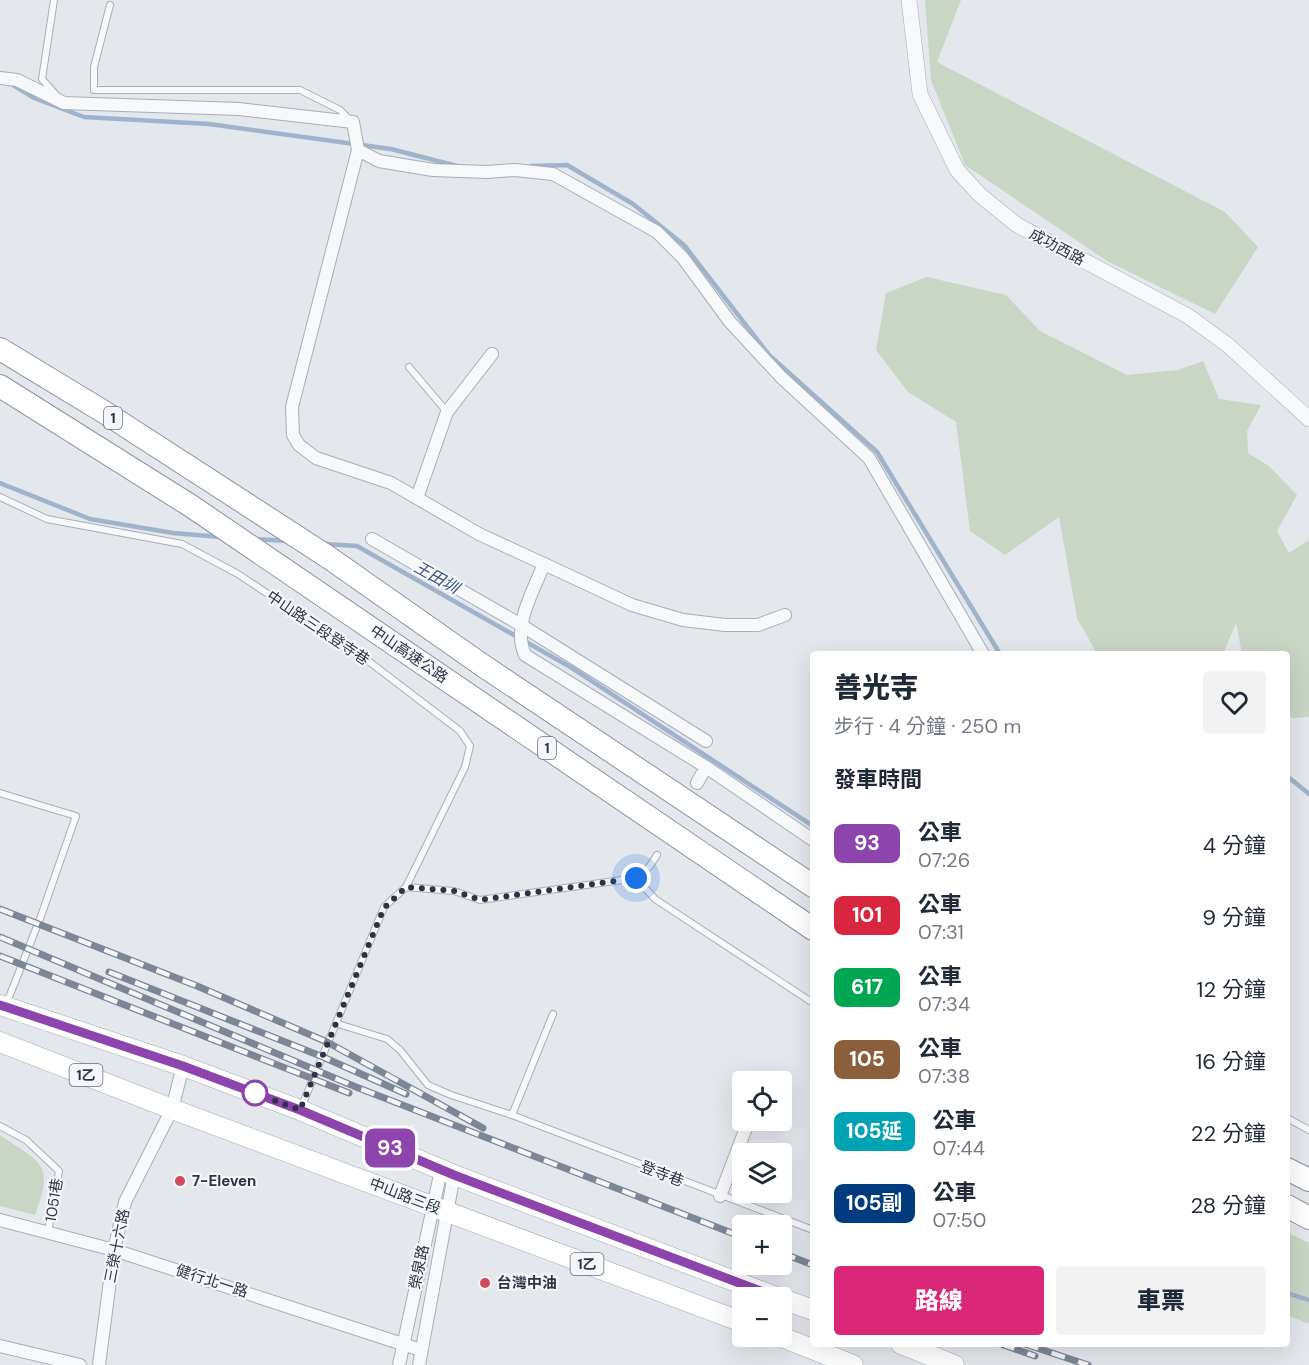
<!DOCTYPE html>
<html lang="zh-TW">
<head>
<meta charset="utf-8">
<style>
  :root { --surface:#fff; --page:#f2f2f3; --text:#1f2937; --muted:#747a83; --accent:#db2777 }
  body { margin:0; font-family:"DM Sans","Noto Sans TC",sans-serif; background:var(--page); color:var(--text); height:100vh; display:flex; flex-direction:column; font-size:22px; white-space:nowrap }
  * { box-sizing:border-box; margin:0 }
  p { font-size:20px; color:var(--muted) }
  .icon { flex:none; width:33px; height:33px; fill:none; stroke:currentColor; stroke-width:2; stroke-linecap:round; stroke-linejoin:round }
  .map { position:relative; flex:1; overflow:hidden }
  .drawer { position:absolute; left:810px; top:651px; width:480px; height:696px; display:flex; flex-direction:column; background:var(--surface); border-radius:6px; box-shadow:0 6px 24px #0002 }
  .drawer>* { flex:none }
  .badge { padding:0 12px; border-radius:9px; font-size:21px; line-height:39px }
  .buttons { position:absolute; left:732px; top:1071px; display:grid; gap:12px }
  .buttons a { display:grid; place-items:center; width:60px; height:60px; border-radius:6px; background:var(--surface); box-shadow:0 6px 24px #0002; font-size:30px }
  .you { position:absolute; width:30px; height:30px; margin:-15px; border:4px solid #fff; border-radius:50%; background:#1a73e8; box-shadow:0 0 0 9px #1a73e833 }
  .map>.badge { position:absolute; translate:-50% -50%; box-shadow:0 0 0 3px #fff }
  h2 { padding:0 24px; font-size:22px; line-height:54px }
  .round { display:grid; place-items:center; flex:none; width:63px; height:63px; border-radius:6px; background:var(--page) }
  .overview { display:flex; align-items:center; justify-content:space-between; height:102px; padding:0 24px }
  h1 { font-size:28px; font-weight:800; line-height:45px }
  .primary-button { display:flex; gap:12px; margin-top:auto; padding:12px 24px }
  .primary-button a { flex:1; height:69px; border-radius:6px; background:var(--accent); color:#fff; font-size:24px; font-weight:800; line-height:69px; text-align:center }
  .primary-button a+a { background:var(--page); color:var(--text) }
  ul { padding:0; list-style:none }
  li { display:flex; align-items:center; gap:18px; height:72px; padding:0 24px }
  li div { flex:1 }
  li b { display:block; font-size:22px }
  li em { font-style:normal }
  li .badge { min-width:66px; font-weight:700; text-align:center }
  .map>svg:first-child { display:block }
  .green { fill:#c9d6c5 }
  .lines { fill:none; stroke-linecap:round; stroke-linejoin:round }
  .stream { stroke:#9fb4cc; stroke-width:4.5 }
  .service-casing { stroke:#a9aeb7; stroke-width:8 }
  .minor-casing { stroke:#a9aeb7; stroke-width:14 }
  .tertiary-casing { stroke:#a9aeb7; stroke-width:16 }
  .primary-casing { stroke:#a3abb8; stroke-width:21 }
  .motorway-casing { stroke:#8b94a3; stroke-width:24 }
  .service { stroke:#f7f8fa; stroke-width:6 }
  .minor { stroke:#f7f8fa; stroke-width:12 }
  .tertiary { stroke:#f7f8fa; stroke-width:15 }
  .primary { stroke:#fff; stroke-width:20 }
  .motorway { stroke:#fff; stroke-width:22 }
  .rail-casing { stroke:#7d8696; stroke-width:7 }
  .rail { stroke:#f4f6f9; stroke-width:4.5; stroke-dasharray:14; stroke-linecap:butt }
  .line-casing { stroke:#fff; stroke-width:14 }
  .line { stroke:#8e44ad; stroke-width:9 }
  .walk { stroke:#2b3445; stroke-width:6; stroke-dasharray:0 10.8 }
  .stop-dot { fill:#fff; stroke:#8e44ad; stroke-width:3 }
  .poi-dot { fill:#d1495b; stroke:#f4f6f9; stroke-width:2 }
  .labels { text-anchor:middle; stroke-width:4.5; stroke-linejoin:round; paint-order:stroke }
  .shield { fill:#f4f6f9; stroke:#676e7b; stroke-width:1.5 }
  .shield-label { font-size:14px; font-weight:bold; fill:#2b3445 }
  .street-label { font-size:15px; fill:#2b3445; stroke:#f4f6f9 }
  .poi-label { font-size:15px; font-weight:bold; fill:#2b3445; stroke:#f4f6f9; text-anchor:start }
  .water-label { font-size:16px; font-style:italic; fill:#34527a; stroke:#f4f6f9 }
</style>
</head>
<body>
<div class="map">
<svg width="1309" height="1365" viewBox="0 0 1309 1365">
  <rect width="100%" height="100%" fill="#e4e7ec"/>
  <g class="green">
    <polygon points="925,0 961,0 937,62 1225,212 1258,247 1215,314 1107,261 965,165 931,80"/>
    <polygon points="927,277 1006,295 1040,331 1127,375 1178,370 1203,361 1219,399 1261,405 1247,431 1248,453 1269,466 1297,495 1277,531 1289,553 1309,540 1309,717 1292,718 1287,714 1287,654 1242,654 1236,623 1223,654 1097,654 1077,618 1059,517 1005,555 970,531 956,422 908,392 876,350 886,293"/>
    <path d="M0,1135c41,29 55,27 35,80l-35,-9z"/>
    <polygon points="1287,1232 1309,1243 1309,1324 1287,1315"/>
  </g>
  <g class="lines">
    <g class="stream">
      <polyline points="10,83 34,98 84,117 209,124 391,149 457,166"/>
      <polyline points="531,166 567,165 633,204 684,245 769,355 877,452 1000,654"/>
      <polyline points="0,483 90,519 173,533 221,537"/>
      <polyline points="256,539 287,541"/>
      <polyline points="325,544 357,546 572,668 813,826"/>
      <polyline points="1287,776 1309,794"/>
      <polyline points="1287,1293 1309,1300"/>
    </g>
    <defs>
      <g id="service">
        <polyline points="54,0 42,79 57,96"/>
        <polyline points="110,5 94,67 94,90 300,90 340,110 349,119"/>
        <polyline points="409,367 447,412"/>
        <polyline points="0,497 47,519 182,544 238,574 367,660 460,731 470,746 465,767 406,887"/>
        <polyline points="0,793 76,816 41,916 6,1005"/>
        <polyline points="636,878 655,899 813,1003"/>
        <polyline points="338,1024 387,1039 400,1050 428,1085 451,1095 512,1115 813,1230"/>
        <polyline points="301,1108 384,907 406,887 454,891 480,900 636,878 650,866 657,855"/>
        <polyline points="512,1115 553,1014"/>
        <polyline points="1287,1118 1309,1130"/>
        <polyline points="0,1126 26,1140 59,1171 48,1232"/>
      </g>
      <g id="minor">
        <path d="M0,78l17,2 47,23 175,6 114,13 5,28 -66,257 1,28 6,10 17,13 75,25 88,51 65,30c-11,28 -32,62 -19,91l181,112 -9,16"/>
        <polyline points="358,150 379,161 433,170 487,172 515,170 553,174 657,232 683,258 730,322 781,377 869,458 983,654"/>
        <polyline points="417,498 447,412 492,354"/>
        <polyline points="372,539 521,625 706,741"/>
        <polyline points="544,564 632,605 683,620 725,625 758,625 785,615"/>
        <polyline points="706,767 813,840"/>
        <polyline points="720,1196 749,1120"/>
        <polyline points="0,1220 114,1250 421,1350"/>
        <polyline points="0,1346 80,1365"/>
        <polyline points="99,1365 114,1250 125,1202 172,1109 183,1066"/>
        <polyline points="399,1365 441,1170"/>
        <polyline points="419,1365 454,1175"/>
      </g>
      <polyline id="tertiary" points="909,0 920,94 957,170 980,195 1017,225 1188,316 1229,346 1309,419"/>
      <g id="primary">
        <polyline points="0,1005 183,1066 300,1110 454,1175 779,1298"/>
        <polyline points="0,1042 172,1109 742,1322"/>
        <polyline points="782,1299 813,1310"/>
        <polyline points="779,1336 853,1365"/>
        <polyline points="901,1344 954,1365"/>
      </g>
      <g id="motorway">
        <polyline points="0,349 104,412 328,557 482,665 813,886"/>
        <polyline points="0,386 191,506 813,929"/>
        <polyline points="1287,1169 1309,1180"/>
        <polyline points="1287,1206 1309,1218"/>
      </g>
    </defs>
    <use href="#service" class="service-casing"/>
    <use href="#minor" class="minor-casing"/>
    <use href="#tertiary" class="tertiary-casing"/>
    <use href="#primary" class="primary-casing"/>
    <use href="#motorway" class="motorway-casing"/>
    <use href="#service" class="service"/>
    <use href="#minor" class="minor"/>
    <use href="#tertiary" class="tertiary"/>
    <use href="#primary" class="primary"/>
    <use href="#motorway" class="motorway"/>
    <defs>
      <g id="rail">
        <polyline points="0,909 197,986 327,1042 483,1128"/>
        <polyline points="0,937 356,1087 742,1237"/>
        <polyline points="0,956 349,1093"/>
        <polyline points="109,972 323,1057 406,1094"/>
        <polyline points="782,1253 813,1265"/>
        <polyline points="1001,1344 1035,1356"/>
        <polyline points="1025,1344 1088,1365"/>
      </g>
    </defs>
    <use href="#rail" class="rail-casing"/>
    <use href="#rail" class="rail"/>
  </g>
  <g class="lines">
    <defs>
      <polyline id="line" points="0,1005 183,1066 300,1110 454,1175 779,1298"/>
    </defs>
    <use href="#line" class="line-casing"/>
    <use href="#line" class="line"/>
    <polyline class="walk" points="255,1093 300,1110 384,908 406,887 454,891 480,900 636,878"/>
  </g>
  <circle class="stop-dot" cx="255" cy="1093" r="12"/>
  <g class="poi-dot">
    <circle cx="180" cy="1181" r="6"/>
    <circle cx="485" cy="1283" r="6"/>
  </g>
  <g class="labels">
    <g class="shield">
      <rect x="104" y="407" width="18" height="22" rx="4.5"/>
      <rect x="538" y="737" width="18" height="22" rx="4.5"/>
      <rect x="69.5" y="1064" width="33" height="22" rx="4.5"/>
      <rect x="570.5" y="1253" width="33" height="22" rx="4.5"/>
    </g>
    <g class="shield-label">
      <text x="113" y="423">1</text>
      <text x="547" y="753">1</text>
      <text x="86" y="1080">1乙</text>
      <text x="587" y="1269">1乙</text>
    </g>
    <g class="street-label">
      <text transform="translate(1057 247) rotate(28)" y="5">成功西路</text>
      <text transform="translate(318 628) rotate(34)" y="5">中山路三段登寺巷</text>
      <text transform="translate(409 654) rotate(34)" y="5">中山高速公路</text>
      <text transform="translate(662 1174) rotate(21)" y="5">登寺巷</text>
      <text transform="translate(405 1196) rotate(21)" y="5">中山路三段</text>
      <text transform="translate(54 1200) rotate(-81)" y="5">1051巷</text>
      <text transform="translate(117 1246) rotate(-79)" y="5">三榮十六路</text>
      <text transform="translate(419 1267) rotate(-78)" y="5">榮泉路</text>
      <text transform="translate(212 1281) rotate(18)" y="5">健行北一路</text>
    </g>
    <g class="poi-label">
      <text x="192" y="1186">7-Eleven</text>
      <text x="497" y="1288">台灣中油</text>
    </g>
    <g class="water-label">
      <text transform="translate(437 577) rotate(29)" y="6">王田圳</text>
    </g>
  </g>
</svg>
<div class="buttons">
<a><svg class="icon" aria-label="locate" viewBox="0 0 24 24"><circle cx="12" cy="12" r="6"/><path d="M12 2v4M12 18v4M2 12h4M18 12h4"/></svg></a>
<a><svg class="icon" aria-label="layers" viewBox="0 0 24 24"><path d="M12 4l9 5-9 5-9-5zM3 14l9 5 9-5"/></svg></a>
<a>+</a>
<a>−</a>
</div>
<div class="you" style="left:636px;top:878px"></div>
<b class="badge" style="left:390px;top:1148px;background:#8e44ad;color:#fff">93</b>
<section class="drawer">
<div class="overview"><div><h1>善光寺</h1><p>步行 · 4 分鐘 · 250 m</p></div><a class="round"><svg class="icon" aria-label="heart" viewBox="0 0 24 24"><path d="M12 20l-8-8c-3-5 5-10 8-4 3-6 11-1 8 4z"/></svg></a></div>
<h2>發車時間</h2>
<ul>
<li><span class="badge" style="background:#8e44ad;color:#fff">93</span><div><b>公車</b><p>07:26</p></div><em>4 分鐘</em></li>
<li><span class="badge" style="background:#d7263d;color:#fff">101</span><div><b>公車</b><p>07:31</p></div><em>9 分鐘</em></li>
<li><span class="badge" style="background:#00a651;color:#fff">617</span><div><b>公車</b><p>07:34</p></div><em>12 分鐘</em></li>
<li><span class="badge" style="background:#8b5e3c;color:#fff">105</span><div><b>公車</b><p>07:38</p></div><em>16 分鐘</em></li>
<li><span class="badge" style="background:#00a3b4;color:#fff">105延</span><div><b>公車</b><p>07:44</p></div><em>22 分鐘</em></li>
<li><span class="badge" style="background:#003b80;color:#fff">105副</span><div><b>公車</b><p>07:50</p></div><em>28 分鐘</em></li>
</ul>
<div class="primary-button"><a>路線</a><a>車票</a></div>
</section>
</div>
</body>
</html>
